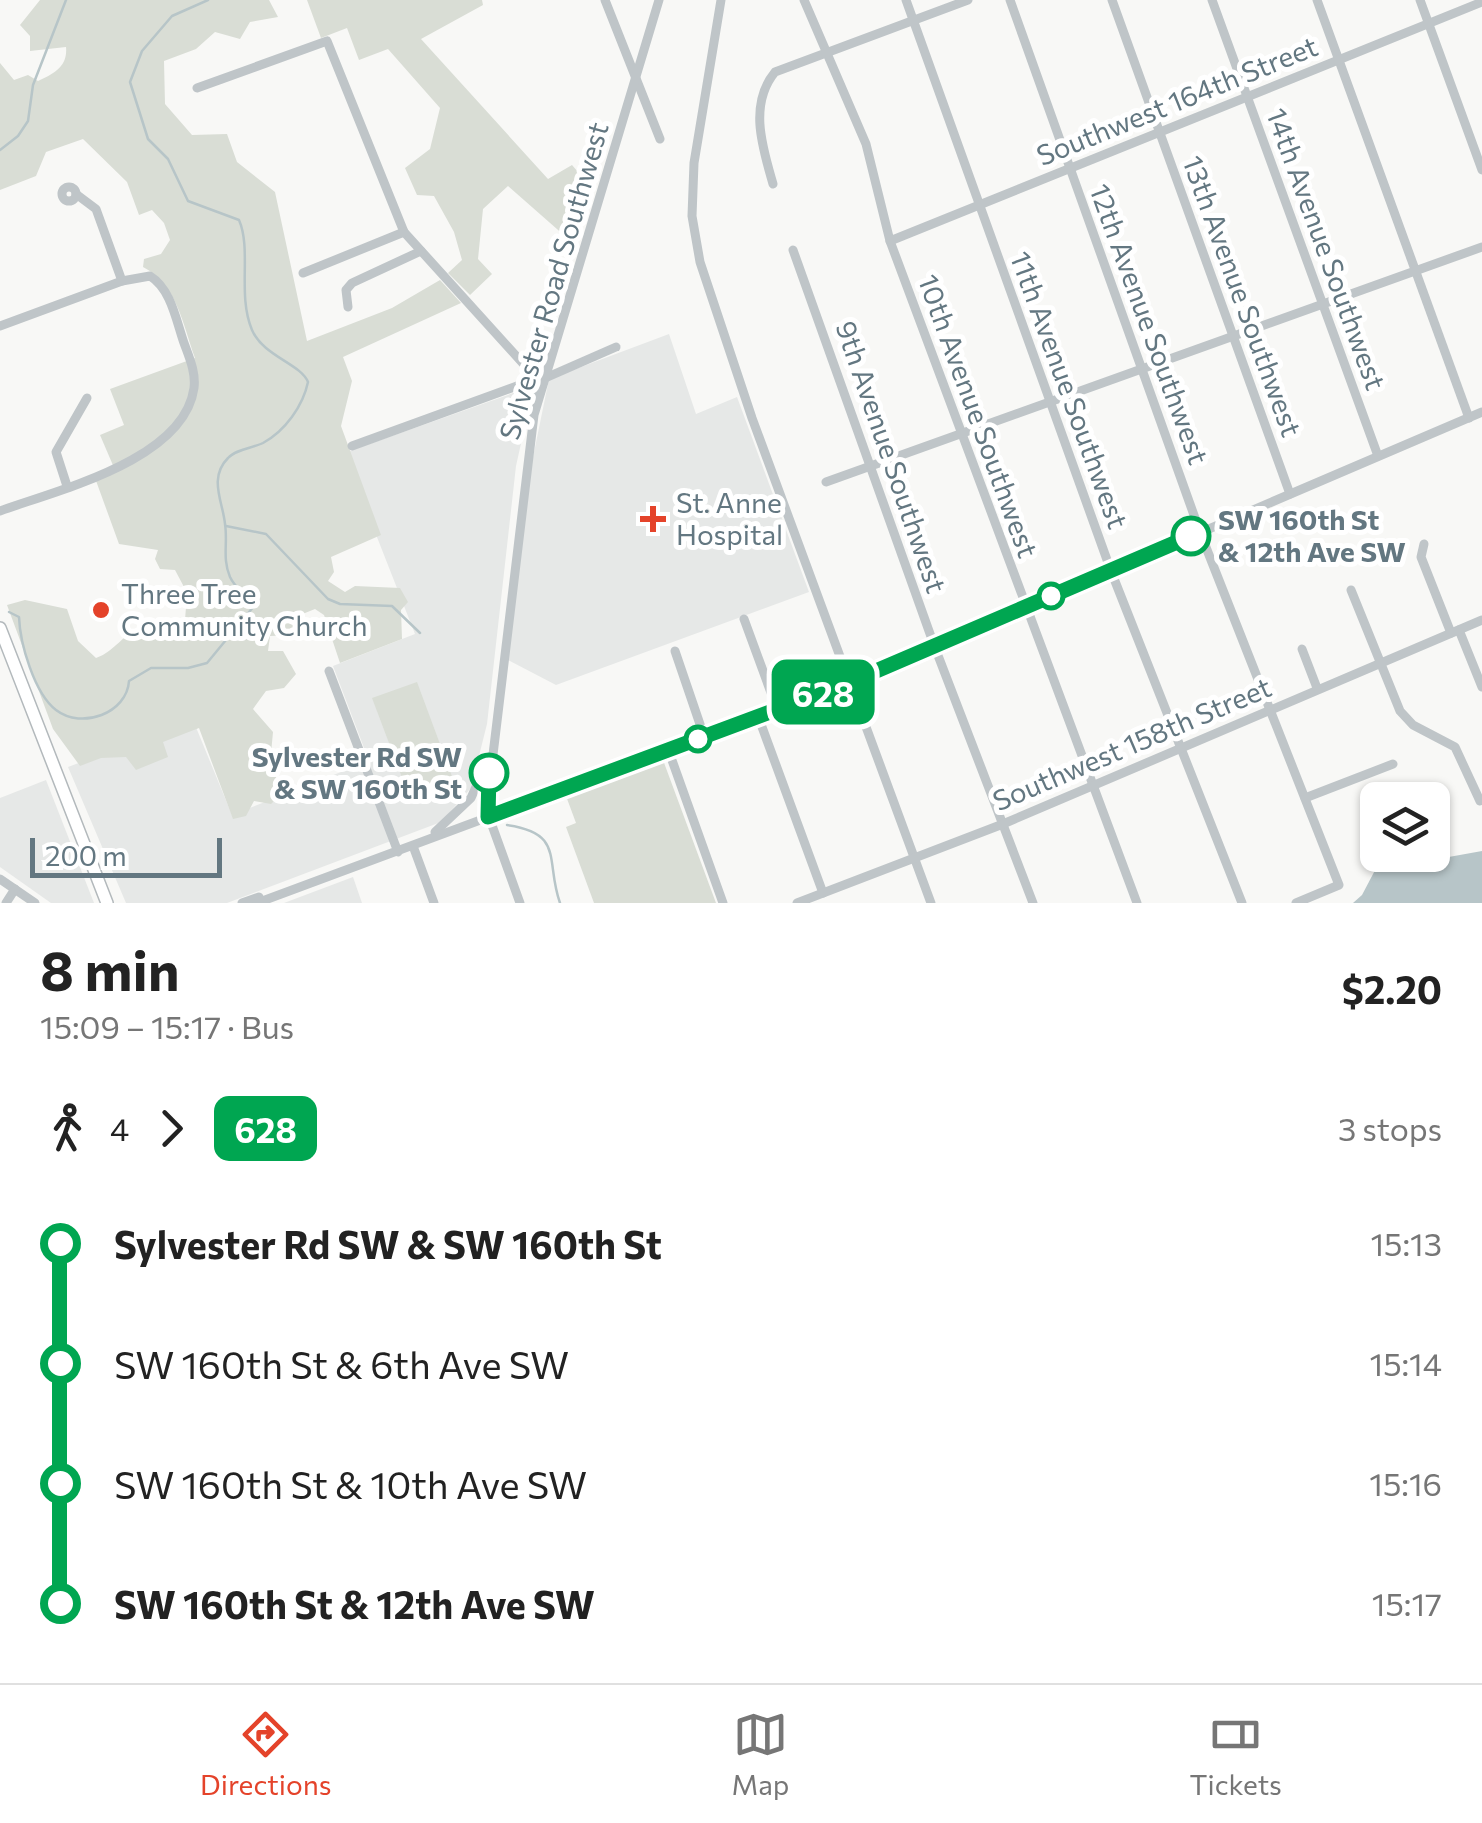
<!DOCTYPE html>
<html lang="en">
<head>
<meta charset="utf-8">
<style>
  :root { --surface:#fff; --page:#f2f2f2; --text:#222; --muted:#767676; --line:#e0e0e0; --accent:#e4432a }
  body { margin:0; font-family:Commissioner,sans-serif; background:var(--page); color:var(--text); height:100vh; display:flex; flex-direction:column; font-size:38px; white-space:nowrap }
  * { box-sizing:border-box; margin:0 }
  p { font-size:32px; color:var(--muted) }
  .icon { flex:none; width:55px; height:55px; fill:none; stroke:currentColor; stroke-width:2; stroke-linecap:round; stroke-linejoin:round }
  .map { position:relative; height:903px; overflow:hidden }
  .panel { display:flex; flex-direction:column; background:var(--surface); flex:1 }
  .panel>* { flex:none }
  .badge { padding:0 20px; border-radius:15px; font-size:35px; line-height:65px }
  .tools { position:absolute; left:1360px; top:782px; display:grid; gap:20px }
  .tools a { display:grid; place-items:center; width:90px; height:90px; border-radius:15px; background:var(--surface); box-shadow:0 2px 8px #0004; font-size:50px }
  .scale { position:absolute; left:30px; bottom:25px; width:192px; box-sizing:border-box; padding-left:10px; border:5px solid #637781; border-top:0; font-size:28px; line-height:35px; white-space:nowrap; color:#637781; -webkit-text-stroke:8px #fff; paint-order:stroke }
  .map>.badge { position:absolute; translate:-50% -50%; box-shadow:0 0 0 5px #fff }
  .legs { display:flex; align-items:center; gap:15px; height:110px; padding:0 40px; font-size:32px }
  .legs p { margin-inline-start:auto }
  .head { display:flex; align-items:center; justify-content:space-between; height:170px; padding:0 40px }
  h1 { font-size:55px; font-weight:700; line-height:75px }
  ul { padding:0 40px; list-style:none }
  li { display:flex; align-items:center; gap:35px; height:120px; font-size:38px }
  li i { display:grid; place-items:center; width:15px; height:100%; margin:0 12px; background:currentColor }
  li i::after { content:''; width:25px; height:25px; margin:-12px; border:8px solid; border-radius:50%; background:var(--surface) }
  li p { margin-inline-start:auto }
  li:first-child i { background:linear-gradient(#0000 50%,currentColor 0) }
  li:last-child i { background:linear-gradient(currentColor 50%,#0000 0) }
  .dock { display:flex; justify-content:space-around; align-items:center; height:140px; border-top:2px solid var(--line); background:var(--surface); font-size:28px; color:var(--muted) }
  .dock a { display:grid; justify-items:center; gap:5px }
  .dock .current { color:var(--accent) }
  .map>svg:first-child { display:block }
  .built { fill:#e6e8e7 }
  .green { fill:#d9ddd5 }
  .water { fill:#b7c5c8 }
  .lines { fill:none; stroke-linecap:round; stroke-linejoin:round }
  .stream { stroke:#b7c5c8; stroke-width:2.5 }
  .major-casing { stroke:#b3b9bc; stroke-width:14 }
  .minor { stroke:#bfc5c8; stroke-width:9 }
  .major { stroke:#fff; stroke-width:11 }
  .line-1-casing { stroke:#fff; stroke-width:22 }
  .line-1 { stroke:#00a651; stroke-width:15 }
  .poi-dot { fill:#e4432a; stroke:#fff; stroke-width:4 }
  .stop-1-dot { fill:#fff; stroke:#00a651; stroke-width:5 }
  .labels { text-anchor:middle; stroke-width:10; stroke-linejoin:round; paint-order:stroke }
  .street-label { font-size:28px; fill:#637781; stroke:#fff }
  .poi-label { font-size:28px; fill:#637781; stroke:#fff; text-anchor:start }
  .stop-label { font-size:28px; font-weight:bold; fill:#637781; stroke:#fff; text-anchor:start }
</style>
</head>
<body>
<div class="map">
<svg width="1482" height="903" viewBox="0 0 1482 903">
  <rect width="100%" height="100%" fill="#f8f8f6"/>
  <g class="built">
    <polygon points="669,334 696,414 737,397 809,592 556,685 508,660 532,462 549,379"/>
    <polygon points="516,392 532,394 516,466 487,724 471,788 441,822 227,903 126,903 68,767 193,720 232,815 369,761 333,666 415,634 344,453"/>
    <polygon points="46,780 94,903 51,903 0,867 0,798"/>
    <polygon points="353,877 362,903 284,903"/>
  </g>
  <g class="green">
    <path d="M40,0h229l9,17 -28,5 -10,17 -25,-7 -19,17 -32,12 1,43 27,31 35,-1 10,28 38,30 32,149 85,-33 48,-28 21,23 -118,54 9,24 -11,45 40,109 -50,22 3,15 -6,9 17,11 10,-6 45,2 8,14 -7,8 1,29 -62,24 -16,-48 -9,-6 -15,6 -4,20 -26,1 -2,15h15l13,23 -12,14 -18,3 -13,18 20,23 -3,32 13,28 -12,12 -17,-3 -8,15 -13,3 -34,-91 -36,14 5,15 -32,13 -10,-13 -25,1 -21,8 -27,-37 -46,-124 18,-5 42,9 11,32 18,17c20,-7 27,-25 48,-33 14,-5 27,2 41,-5l1,-13 -7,-11 5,-9 -9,-17 -15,-1 -5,-10 3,-9 -39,-6 -24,-66 20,-8 -15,-35 24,-10 -14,-36 85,-31c-12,-33 -18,-74 -52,-91l1,-8 17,-5 9,-14 -6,-17 -12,-13 -13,5 -12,-33 -44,-43 -37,13 -10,24 -36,14v-127l14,17 14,-5 10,6c15,-7 30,-14 28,-34l-36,4v-15l-10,-11z"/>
    <polygon points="307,0 482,0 483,5 421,39 548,179 572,165 591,187 574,244 508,186 483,209 478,259 492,274 470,295 448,273 462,260 454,232 434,196 417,195 405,168 430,149 440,108 388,49 359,60 347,28 321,38"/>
    <polygon points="417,682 453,779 409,796 372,698"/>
    <polygon points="663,760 716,903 594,903 566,827 576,823 566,796"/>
  </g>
  <polygon class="water" points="1482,851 1482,903 1353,903 1362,895 1382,857 1421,862"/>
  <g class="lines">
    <g class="stream">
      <polyline points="0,150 18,136 28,121 33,85 66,0"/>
      <polyline points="226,526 266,534 328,599 340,604 392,606 420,633"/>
      <path d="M9,612l10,5c1,26 15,76 37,93 26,20 71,3 73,-29l22,-13h37l19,-5 47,-57c-7,-12 -18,-16 -24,-29 -8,-19 -2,-34 -5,-53 -2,-22 -17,-46 3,-66 8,-9 25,-10 35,-15 22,-12 40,-37 45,-61 -7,-18 -45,-26 -56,-52 -15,-35 0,-80 -13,-110l-51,-19 -20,-42 -20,-20 -18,-57 12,-31 30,-35 36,-16"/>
      <path d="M507,825c58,8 38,36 53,78"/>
    </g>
    <defs>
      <polyline id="major" points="0,628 107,903"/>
    </defs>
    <use href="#major" class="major-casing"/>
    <g class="minor">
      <polyline points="605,0 660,139"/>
      <polyline points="721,0 694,163 692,216 700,262 752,418 931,903"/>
      <polyline points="804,0 866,144 890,241 1137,903"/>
      <polyline points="906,0 1111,571 1242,903"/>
      <polyline points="1010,0 1200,532 1339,885 1296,903"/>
      <polyline points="1112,0 1290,494"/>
      <polyline points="1212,0 1378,456"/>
      <polyline points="1317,0 1469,418"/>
      <polyline points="1420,0 1482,170"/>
      <polyline points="197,88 327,41 404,232 528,369 543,379"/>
      <path d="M773,184c-10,-35 -25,-79 2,-112l193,-72"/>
      <circle cx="69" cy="194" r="7"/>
      <polyline points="76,194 96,209 122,281"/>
      <polyline points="890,241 1482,2"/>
      <polyline points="793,250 934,645 1033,903"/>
      <polyline points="303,273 404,232"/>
      <polyline points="348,307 346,290 352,283 421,251"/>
      <path d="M0,326l122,-45 28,-5c21,13 26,44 34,67 5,14 12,29 10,45 -10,72 -136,102 -194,123"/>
      <polyline points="543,379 616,347"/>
      <polyline points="352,446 517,386 540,393"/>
      <polyline points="826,482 1482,247"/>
      <polyline points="67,486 56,452 87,398"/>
      <polyline points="1424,544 1421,557 1451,633"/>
      <polyline points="1351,590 1400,711 1413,725 1455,747 1480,801"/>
      <polyline points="744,619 777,709"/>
      <polyline points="1459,630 1482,687"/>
      <polyline points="1302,649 1317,688"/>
      <polyline points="675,651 704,736"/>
      <polyline points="329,671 398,852"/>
      <polyline points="758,716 823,893"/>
      <polyline points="668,749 723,903"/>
      <polyline points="1305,798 1393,764"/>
      <polyline points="435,832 471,798 487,762"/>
      <polyline points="413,846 434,903"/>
      <polyline points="0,879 35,903"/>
      <polyline points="6,903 15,889"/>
      <polyline points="242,903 259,897"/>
      <polyline points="257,903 849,683 1482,412"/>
      <polyline points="520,903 489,817 488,796 534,415 659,0"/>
      <polyline points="797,903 1003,824 1482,620"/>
    </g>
    <use href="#major" class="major"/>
  </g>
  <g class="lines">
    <defs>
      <polyline id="line-1" points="489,773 488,817 848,683 1191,536"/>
    </defs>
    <use href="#line-1" class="line-1-casing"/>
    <use href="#line-1" class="line-1"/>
  </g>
  <g class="poi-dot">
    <path d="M648 504h10v10h10v10h-10v10h-10v-10h-10v-10h10z"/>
    <circle cx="101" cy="610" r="10"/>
  </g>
  <g class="stop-1-dot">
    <circle cx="1191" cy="536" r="18"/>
    <circle cx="1051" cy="596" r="12"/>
    <circle cx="698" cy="739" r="12"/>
    <circle cx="489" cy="773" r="18"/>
  </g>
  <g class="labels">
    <g class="street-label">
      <text transform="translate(1177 101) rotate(-22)" y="10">Southwest 164th Street</text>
      <text transform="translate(1326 249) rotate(70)" y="10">14th Avenue Southwest</text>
      <text transform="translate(554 281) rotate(-74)" y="10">Sylvester Road Southwest</text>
      <text transform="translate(1242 296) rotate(70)" y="10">13th Avenue Southwest</text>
      <text transform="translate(1149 324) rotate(70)" y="10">12th Avenue Southwest</text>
      <text transform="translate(1069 390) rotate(70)" y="10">11th Avenue Southwest</text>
      <text transform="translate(978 416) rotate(70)" y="10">10th Avenue Southwest</text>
      <text transform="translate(891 457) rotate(71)" y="10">9th Avenue Southwest</text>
      <text transform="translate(1132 744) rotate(-23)" y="10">Southwest 158th Street</text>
    </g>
    <g class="poi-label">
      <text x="676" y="513">St. Anne<tspan x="676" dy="32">Hospital</tspan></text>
      <text x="121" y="604">Three Tree<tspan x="121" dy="32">Community Church</tspan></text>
    </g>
    <g class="stop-label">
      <text x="1218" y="530">SW 160th St<tspan x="1218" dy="32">&amp; 12th Ave SW</tspan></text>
      <text x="462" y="767" text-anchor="end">Sylvester Rd SW<tspan x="462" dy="32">&amp; SW 160th St</tspan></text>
    </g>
  </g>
</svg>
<div class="tools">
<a><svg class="icon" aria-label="layers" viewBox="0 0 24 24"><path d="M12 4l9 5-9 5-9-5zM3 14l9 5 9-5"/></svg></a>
</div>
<div class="scale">200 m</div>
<b class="badge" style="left:823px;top:692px;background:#00a651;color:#fff">628</b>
</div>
<section class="panel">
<div class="head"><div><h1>8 min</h1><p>15:09 – 15:17 · Bus</p></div><b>$2.20</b></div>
<div class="legs"><svg class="icon" aria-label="walk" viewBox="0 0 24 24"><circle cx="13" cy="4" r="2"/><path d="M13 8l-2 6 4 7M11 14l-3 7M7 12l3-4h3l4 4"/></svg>4<svg class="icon" aria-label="forward" viewBox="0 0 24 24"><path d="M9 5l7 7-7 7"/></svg><b class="badge" style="background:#00a651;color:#fff">628</b><p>3 stops</p></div>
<ul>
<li><i style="color:#00a651"></i><b>Sylvester Rd SW &amp; SW 160th St</b><p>15:13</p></li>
<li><i style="color:#00a651"></i><span>SW 160th St &amp; 6th Ave SW</span><p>15:14</p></li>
<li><i style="color:#00a651"></i><span>SW 160th St &amp; 10th Ave SW</span><p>15:16</p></li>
<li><i style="color:#00a651"></i><b>SW 160th St &amp; 12th Ave SW</b><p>15:17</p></li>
</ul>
</section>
<nav class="dock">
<a class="current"><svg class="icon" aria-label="directions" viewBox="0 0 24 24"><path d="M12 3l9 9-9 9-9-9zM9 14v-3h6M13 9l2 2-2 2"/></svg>Directions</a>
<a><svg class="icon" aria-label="map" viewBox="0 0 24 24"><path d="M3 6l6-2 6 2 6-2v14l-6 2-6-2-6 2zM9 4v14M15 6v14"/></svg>Map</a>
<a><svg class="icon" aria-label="tickets" viewBox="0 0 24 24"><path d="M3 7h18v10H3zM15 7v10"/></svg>Tickets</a>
</nav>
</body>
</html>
